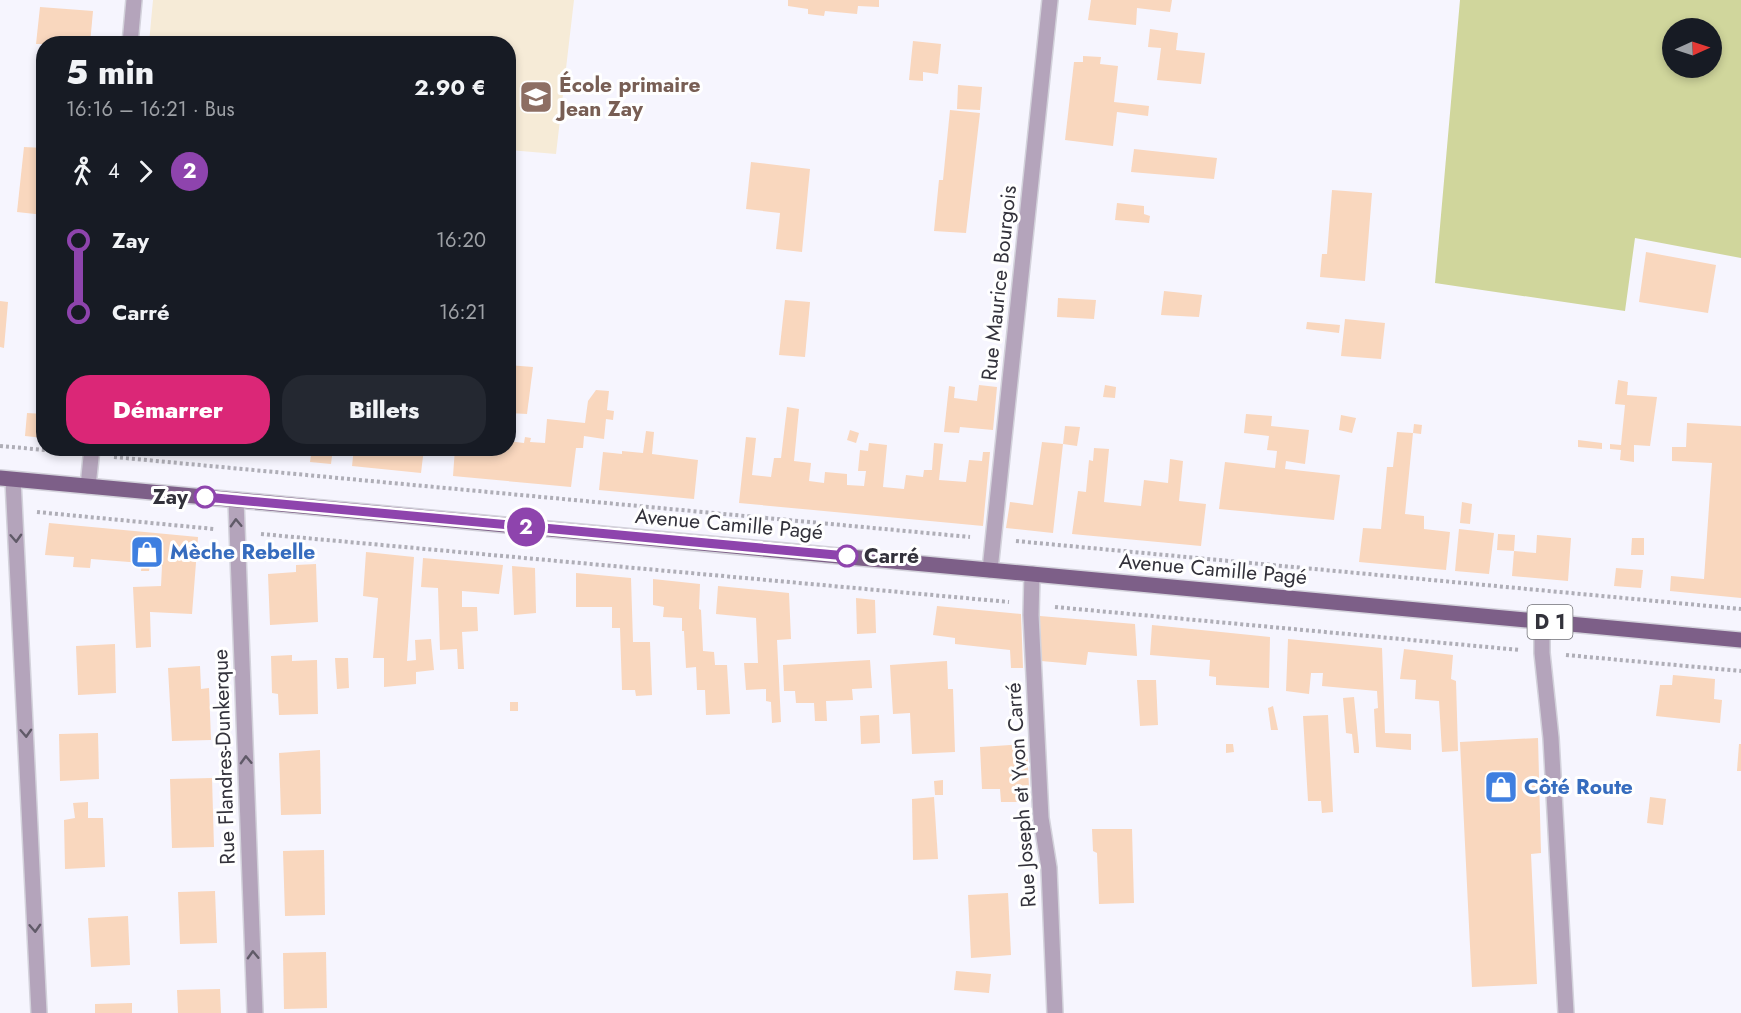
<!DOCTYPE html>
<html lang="fr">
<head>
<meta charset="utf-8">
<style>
  :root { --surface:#171b24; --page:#242831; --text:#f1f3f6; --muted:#9ea1a6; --accent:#db2777 }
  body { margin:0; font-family:Jost,sans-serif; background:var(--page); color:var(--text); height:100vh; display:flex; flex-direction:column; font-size:22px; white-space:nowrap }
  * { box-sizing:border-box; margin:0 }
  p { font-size:20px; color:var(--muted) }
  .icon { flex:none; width:33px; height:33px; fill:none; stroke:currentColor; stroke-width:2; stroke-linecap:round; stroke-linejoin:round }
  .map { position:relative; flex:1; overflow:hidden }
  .sheet { position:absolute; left:36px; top:36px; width:480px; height:420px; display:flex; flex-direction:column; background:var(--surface); border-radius:24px; box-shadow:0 3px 9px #0003 }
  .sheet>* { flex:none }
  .badge { padding:0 12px; border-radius:20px; font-size:21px; line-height:39px }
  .needle { width:39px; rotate:87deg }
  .controls { position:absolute; left:1662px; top:18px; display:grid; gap:12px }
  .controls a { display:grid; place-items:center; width:60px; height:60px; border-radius:50%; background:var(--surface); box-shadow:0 3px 9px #0003; font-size:30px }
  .map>.badge { position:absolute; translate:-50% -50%; box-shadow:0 0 0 3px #fff }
  .legs { display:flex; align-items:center; gap:9px; height:66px; padding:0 30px; font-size:20px }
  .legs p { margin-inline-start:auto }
  .summary { display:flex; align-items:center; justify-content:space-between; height:102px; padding:0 30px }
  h1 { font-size:33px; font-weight:800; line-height:45px }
  .action { display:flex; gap:12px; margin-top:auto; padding:12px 30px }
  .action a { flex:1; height:69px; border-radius:24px; background:var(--accent); color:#fff; font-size:24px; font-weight:800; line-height:69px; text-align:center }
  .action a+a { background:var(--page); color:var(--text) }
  ul { padding:0 30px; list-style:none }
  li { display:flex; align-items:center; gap:21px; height:72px; font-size:22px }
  li i { display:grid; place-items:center; width:9px; height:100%; margin:0 8px; background:currentColor }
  li i::after { content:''; width:15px; height:15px; margin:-8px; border:4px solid; border-radius:50%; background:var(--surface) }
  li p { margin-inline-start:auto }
  li:first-child i { background:linear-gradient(#0000 50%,currentColor 0) }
  li:last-child i { background:linear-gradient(currentColor 50%,#0000 0) }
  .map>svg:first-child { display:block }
  .education { fill:#f6ebd7 }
  .green { fill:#d0d69c; fill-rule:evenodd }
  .building { fill:#f9d7be }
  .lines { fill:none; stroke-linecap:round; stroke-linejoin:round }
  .minor-casing { stroke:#d3d2db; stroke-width:18 }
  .major-casing { stroke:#d3d2db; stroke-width:18 }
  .path { stroke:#afaeb7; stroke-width:4; stroke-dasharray:3 3; stroke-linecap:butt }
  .minor { stroke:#b4a4bb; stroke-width:15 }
  .major { stroke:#7d5f88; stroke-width:15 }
  .oneway { stroke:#605a68 }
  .line-1-casing { stroke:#fff; stroke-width:14 }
  .line-1 { stroke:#8e44ad; stroke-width:9 }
  .stop-1-dot { fill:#fff; stroke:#8e44ad; stroke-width:3 }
  .labels { text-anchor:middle; stroke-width:6; stroke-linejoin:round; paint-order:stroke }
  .shield { fill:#fff; stroke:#707076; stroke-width:1.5 }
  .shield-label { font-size:20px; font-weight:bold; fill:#33323b }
  .education-label { font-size:21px; font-weight:bold; fill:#785e54; stroke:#fff; text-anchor:start }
  .street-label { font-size:21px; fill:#33323b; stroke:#fff }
  .stop-label { font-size:21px; font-weight:bold; fill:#33323b; stroke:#fff; text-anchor:end }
  .shop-label { font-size:21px; font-weight:bold; fill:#366cbe; stroke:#fff; text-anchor:start }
</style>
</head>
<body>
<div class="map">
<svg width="1741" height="1013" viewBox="0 0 1741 1013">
  <rect width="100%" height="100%" fill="#f6f5fe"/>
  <polygon class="education" points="153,0 574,0 556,154 509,150 508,44 149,43"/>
  <path class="green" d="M1460,0h281v258l-106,-20 -10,73 -190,-28zM1672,28h40v40h-40z"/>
  <g class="building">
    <polygon points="788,0 879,0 879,7 858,6 857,14 825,11 824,16 808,14 808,9 788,6"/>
    <polygon points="1091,0 1172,0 1170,12 1137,8 1136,25 1088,20"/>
    <polygon points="40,7 93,11 90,44 36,44"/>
    <polygon points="1150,29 1178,33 1176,50 1205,53 1201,84 1157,80 1161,48 1148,47"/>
    <polygon points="913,41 941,44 938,74 923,72 923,81 909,80"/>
    <polygon points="1083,56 1101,57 1100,64 1118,66 1114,102 1149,106 1148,116 1117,112 1113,146 1065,140 1074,62 1083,62"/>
    <polygon points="958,85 982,87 980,110 957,109"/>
    <polygon points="950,110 980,113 966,233 934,231 939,180 943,180"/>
    <polygon points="24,147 44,148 44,215 17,212"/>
    <polygon points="1134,149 1217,158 1214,179 1131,172"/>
    <polygon points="751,162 810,169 802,252 776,249 780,213 746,209"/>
    <polygon points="1332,190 1372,193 1365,281 1320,277 1322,254 1327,254"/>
    <polygon points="1117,203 1144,206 1144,214 1150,216 1149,223 1115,220"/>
    <polygon points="1646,252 1716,265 1708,313 1639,302"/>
    <polygon points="1164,291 1202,295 1199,317 1161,315"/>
    <polygon points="1058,298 1096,300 1094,319 1057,317"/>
    <polygon points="785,300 810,302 805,357 779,355"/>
    <polygon points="0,301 8,302 4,348 0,347"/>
    <polygon points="1345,319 1385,323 1381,359 1341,356"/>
    <polygon points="1307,322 1340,325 1339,333 1306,329"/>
    <polygon points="508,365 533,367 527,414 508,413"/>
    <polygon points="1618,380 1628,382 1627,395 1657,397 1650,446 1634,445 1634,462 1620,460 1621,450 1610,449 1610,444 1621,445 1625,405 1615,404"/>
    <polygon points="979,385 997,387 993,430 960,427 959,433 944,432 949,386 955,387 954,398 977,401"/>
    <polygon points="1105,385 1116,387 1115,398 1103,397"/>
    <polygon points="596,390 609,391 607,410 614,411 613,420 606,419 604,439 584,436 583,448 576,448 571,487 453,476 455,448 508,448 508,441 524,443 525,437 531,438 530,442 545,443 547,419 585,423 588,401"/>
    <polygon points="787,407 799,409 794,461 811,463 809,481 824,483 825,472 847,474 847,485 864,486 866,471 858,471 860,450 868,451 869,443 887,445 883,487 904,489 906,475 923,477 924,470 932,470 934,443 943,444 939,480 966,482 969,460 982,461 983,452 990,452 983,526 739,503 746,437 756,438 752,475 771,477 774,458 781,458"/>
    <polygon points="27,413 44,414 44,438 25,436"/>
    <polygon points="1246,414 1272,416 1271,426 1309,430 1305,464 1286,461 1285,469 1340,475 1334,520 1219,509 1225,462 1275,468 1277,451 1267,450 1269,436 1244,433"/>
    <polygon points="1341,415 1356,418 1352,433 1339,430"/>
    <polygon points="1687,423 1741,426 1741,598 1670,591 1671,576 1704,579 1712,463 1672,461 1672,447 1686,447"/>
    <polygon points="1414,424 1422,425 1421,434 1413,433"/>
    <polygon points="1065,426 1080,427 1077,446 1063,444"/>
    <polygon points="850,430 859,433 856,443 847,440"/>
    <polygon points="646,431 654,432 652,454 698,460 694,499 599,490 603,452 622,454 622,451 643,453"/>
    <polygon points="1397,432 1413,433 1405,514 1424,516 1424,529 1450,532 1446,570 1359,562 1363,528 1381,529 1387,467 1393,467"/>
    <polygon points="1578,440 1602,443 1602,449 1578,447"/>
    <polygon points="1042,442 1063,444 1053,533 1006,528 1010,502 1033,505"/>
    <polygon points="298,448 333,448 331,464 310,462 311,455 297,454"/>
    <polygon points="354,448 424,448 421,473 352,466"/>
    <polygon points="1094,448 1109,449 1104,502 1141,506 1144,480 1168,483 1170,459 1183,461 1179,501 1206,504 1201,546 1072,534 1078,491 1086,492 1089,460 1093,461"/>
    <polygon points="1462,502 1472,504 1470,524 1460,523"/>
    <polygon points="49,523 198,537 192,614 150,612 151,647 136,648 133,587 161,586 162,566 150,565 149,571 141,571 142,563 91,559 90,568 73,567 74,557 45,555"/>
    <polygon points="1459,529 1494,533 1489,574 1455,571"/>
    <polygon points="1498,534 1515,535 1514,551 1536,553 1537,535 1571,538 1568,581 1512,576 1514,551 1497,550"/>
    <polygon points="1632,538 1644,538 1644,555 1631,555"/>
    <polygon points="366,552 414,557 407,661 416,660 415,640 431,639 434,670 416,672 416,684 384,687 384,658 373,658 378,598 363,596"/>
    <polygon points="423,558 503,565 499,594 462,591 462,607 477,607 478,631 462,632 464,669 458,669 457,649 440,650 438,588 421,587"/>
    <polygon points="316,564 318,622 270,625 268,574 296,572 296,565"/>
    <polygon points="512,566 535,568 536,613 514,615"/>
    <polygon points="1616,568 1643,570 1641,588 1614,586"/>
    <polygon points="576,573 631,578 633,642 650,642 652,695 636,696 635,690 622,690 620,628 612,628 612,607 576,607"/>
    <polygon points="653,579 700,584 699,609 701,610 703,651 714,652 715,665 727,665 730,714 706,715 705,690 697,690 696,667 686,668 684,631 682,631 682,618 663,617 664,607 653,605"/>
    <polygon points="718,586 789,593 791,639 777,640 781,722 772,723 771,702 766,701 766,689 746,690 744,663 758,663 756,618 716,614"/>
    <polygon points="856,598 875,600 876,633 857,634"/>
    <polygon points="937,606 1021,614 1023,668 1011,668 1010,650 955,644 955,638 933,635"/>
    <polygon points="1040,616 1135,624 1137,656 1088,652 1086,665 1041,661"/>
    <polygon points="1152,625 1270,637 1269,688 1216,685 1216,677 1209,676 1210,660 1150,655"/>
    <polygon points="1288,639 1382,648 1385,733 1411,734 1411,750 1376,747 1374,709 1378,708 1377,691 1322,686 1323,673 1311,673 1309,694 1286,691"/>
    <polygon points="115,644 116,693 78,695 76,646"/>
    <polygon points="1404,649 1453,655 1451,679 1456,681 1458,751 1442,752 1439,701 1415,699 1416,680 1400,679"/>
    <polygon points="292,655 292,661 317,660 318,714 279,715 278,694 272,693 271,656"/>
    <polygon points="335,658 348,658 349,688 337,689"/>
    <polygon points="870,660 872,688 852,689 853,700 826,701 827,721 815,721 814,703 796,703 795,691 784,691 783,665"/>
    <polygon points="947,661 948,689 953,689 955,752 912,754 910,713 893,714 890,665"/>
    <polygon points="200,666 201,689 209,688 211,740 172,741 168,668"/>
    <polygon points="1673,675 1715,679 1714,699 1722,700 1720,723 1656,716 1660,685 1672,685"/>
    <polygon points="1137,680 1156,680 1158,725 1140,726"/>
    <polygon points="1354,697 1359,748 1359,753 1354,753 1352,734 1346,733 1343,698"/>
    <rect x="510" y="702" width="8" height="9"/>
    <polygon points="1273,706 1278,730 1271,730 1268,708"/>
    <polygon points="879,715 880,743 861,744 860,716"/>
    <polygon points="1328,715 1333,812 1322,813 1321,801 1308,801 1303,716"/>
    <polygon points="98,733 99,779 60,781 59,734"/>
    <polygon points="1538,738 1541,853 1531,854 1537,984 1472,987 1460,742"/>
    <polygon points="1027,744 1029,788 1027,788 1027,802 1001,802 1000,789 982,789 980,747"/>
    <polygon points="1226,744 1233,744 1234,752 1226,753"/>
    <polygon points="1739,744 1741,744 1741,771 1737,771"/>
    <polygon points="320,750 321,814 281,815 279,753"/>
    <polygon points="212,778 214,847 172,848 170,779"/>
    <polygon points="943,780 943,795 935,795 934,781"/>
    <polygon points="934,797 938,859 913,860 912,799"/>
    <polygon points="1650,797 1666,799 1663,825 1647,823"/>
    <polygon points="88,802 88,818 103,818 105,867 65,869 64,820 75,818 73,803"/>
    <polygon points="1092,829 1132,829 1134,903 1099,904 1097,853 1093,851"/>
    <polygon points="324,850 325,915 285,916 283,851"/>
    <polygon points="215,891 217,943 180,944 178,892"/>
    <polygon points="1008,893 1011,955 971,958 968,895"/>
    <polygon points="128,916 130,965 91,967 88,918"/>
    <polygon points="326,952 327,1008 284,1009 283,953"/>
    <polygon points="956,971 991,974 989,993 954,990"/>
    <polygon points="220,989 221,1013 178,1013 177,990"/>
    <polygon points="132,1003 132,1013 95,1013 95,1004"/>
  </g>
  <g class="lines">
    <defs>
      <g id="minor">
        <polyline points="130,44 134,0"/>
        <polyline points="13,480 39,1013"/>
        <polyline points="88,486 92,448"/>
        <polyline points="236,500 255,1013"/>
        <polyline points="990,570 1050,0"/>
        <polyline points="1032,574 1031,615 1041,818 1049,868 1055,1013"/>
        <polyline points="1542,622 1542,653 1551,738 1566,1013"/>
      </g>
      <polyline id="major" points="0,478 1741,640"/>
    </defs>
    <use href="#minor" class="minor-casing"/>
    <use href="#major" class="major-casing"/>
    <g class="path">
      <polyline points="0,446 68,452"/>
      <polyline points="114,457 970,537"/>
      <polyline points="37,512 214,529"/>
      <polyline points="261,534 1009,602"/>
      <polyline points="1016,541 1741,609"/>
      <polyline points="1055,607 1520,650"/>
      <polyline points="1566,655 1741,671"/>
    </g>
    <use href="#minor" class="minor"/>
    <use href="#major" class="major"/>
  </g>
  <defs><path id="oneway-chevron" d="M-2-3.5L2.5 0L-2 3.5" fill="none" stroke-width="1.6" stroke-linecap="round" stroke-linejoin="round" transform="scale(1.5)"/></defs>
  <g class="oneway">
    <use href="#oneway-chevron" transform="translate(236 523) rotate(-92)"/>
    <use href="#oneway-chevron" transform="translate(16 538) rotate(87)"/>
    <use href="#oneway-chevron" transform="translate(26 733) rotate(87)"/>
    <use href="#oneway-chevron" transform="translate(246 760) rotate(-92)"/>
    <use href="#oneway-chevron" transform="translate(35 928) rotate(87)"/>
    <use href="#oneway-chevron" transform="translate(253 955) rotate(-92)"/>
  </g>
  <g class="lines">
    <defs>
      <polyline id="line-1" points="205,497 847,556"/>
    </defs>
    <use href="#line-1" class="line-1-casing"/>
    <use href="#line-1" class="line-1"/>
  </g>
  <defs>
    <symbol id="school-square" viewBox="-11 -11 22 22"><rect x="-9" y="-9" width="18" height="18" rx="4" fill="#8d6e63" stroke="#fff"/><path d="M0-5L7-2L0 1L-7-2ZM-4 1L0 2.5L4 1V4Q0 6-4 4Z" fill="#fff"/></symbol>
    <symbol id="shop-square" viewBox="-11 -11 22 22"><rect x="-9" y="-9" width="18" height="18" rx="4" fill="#3f7fe0" stroke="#fff"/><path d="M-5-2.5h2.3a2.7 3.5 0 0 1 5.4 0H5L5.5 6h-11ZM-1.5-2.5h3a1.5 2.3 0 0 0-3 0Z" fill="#fff"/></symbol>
  </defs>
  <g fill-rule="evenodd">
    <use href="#school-square" x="517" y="78" width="38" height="38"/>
    <use href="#shop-square" x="128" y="533" width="38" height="38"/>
    <use href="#shop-square" x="1482" y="768" width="38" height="38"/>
  </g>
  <g class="stop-1-dot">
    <circle cx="205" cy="497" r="10"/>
    <circle cx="847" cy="556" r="10"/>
  </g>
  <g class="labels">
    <rect class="shield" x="1527.5" y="605" width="45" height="34" rx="4.5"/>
    <g class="shield-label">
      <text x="1550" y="629">D 1</text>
    </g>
    <g class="education-label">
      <text x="559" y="92">École primaire<tspan x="559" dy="24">Jean Zay</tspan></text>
    </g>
    <g class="street-label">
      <text transform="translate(999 283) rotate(-84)" y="7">Rue Maurice Bourgois</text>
      <text transform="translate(729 524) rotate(5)" y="7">Avenue Camille Pagé</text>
      <text transform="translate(1213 569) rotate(5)" y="7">Avenue Camille Pagé</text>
      <text transform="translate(224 757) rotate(-92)" y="7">Rue Flandres-Dunkerque</text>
      <text transform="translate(1021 795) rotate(-94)" y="7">Rue Joseph et Yvon Carré</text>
    </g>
    <g class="stop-label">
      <text x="188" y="504">Zay</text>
      <text x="864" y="563" text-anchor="start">Carré</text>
    </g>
    <g class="shop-label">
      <text x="170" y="559">Mèche Rebelle</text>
      <text x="1524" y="794">Côté Route</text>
    </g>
  </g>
</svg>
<div class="controls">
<a><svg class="needle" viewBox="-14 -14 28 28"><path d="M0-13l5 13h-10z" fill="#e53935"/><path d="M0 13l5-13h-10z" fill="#9ea1a6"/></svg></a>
</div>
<b class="badge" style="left:526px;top:527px;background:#8e44ad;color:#fff">2</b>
<section class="sheet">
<div class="summary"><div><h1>5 min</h1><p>16:16 – 16:21 · Bus</p></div><b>2.90 €</b></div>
<div class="legs"><svg class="icon" aria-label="walk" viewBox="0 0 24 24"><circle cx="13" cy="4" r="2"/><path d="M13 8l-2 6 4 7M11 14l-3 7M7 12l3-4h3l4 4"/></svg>4<svg class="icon" aria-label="forward" viewBox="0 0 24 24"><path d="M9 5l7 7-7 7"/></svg><b class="badge" style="background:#8e44ad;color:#fff">2</b></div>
<ul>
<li><i style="color:#8e44ad"></i><b>Zay</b><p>16:20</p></li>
<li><i style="color:#8e44ad"></i><b>Carré</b><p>16:21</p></li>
</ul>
<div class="action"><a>Démarrer</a><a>Billets</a></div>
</section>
</div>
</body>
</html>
